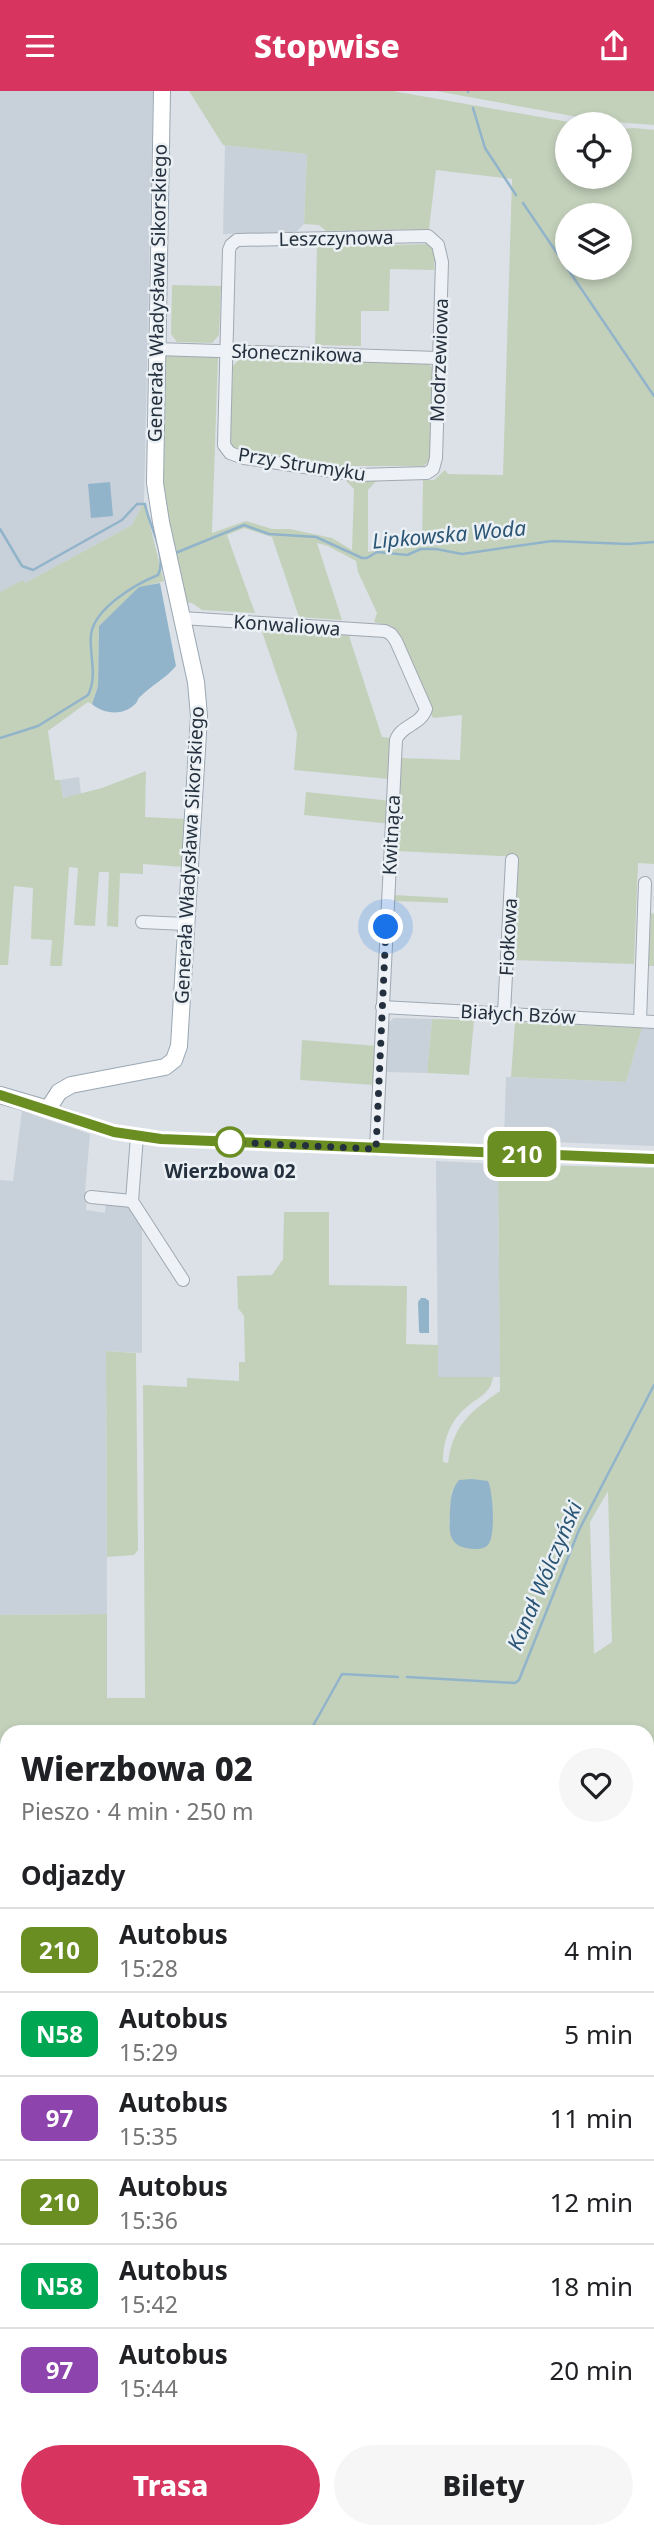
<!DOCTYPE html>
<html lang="pl">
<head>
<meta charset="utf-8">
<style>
  :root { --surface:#fff; --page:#f6f6f6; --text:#202124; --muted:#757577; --line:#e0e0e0; --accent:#d73460 }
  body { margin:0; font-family:"Noto Sans",sans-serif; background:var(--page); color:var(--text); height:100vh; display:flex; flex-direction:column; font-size:26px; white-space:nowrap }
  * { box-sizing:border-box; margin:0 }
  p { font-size:23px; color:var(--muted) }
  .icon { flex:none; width:38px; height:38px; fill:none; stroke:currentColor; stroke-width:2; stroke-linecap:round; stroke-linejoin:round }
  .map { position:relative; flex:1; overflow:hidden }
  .sheet { position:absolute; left:0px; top:1634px; width:654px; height:814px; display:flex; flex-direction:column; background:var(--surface); border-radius:21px 21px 0 0; box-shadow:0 4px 10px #0003 }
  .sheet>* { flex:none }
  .badge { padding:0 14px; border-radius:10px; font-size:24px; line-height:46px }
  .buttons { position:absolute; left:555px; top:21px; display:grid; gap:14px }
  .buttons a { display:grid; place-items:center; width:77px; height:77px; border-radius:50%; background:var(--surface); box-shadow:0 4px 10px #0003; font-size:35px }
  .you { position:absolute; width:35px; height:35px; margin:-18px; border:5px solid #fff; border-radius:50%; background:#1a73e8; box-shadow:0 0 0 10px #1a73e833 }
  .map>.badge { position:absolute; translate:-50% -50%; box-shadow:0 0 0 4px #fff }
  h2 { padding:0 21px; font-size:26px; line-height:63px }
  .round { display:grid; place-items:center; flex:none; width:74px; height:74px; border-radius:37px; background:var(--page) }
  .head { display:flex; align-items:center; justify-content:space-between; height:119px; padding:0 21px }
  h1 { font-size:33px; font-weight:800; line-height:52px }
  .action { display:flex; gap:14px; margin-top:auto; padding:14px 21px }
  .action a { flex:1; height:80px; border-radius:42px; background:var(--accent); color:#fff; font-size:28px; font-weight:800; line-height:80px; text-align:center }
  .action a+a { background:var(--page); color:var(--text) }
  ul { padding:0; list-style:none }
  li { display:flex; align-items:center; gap:21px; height:84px; padding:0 21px; border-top:2px solid var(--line) }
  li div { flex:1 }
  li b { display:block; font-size:26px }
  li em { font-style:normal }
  li .badge { min-width:77px; font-weight:700; text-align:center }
  header { display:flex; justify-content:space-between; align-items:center; height:91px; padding:0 21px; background:var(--accent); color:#fff; font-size:32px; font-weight:800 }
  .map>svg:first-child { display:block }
  .built { fill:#c8d0d9 }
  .green { fill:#c3d1bb; fill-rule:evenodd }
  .water { fill:#92b4ca }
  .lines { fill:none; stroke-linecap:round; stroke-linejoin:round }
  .stream { stroke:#92b4ca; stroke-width:2.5 }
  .minor-casing { stroke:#a0a8b1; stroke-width:14 }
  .major-casing { stroke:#99a7b3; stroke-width:18 }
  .minor { stroke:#eef1f5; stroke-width:12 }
  .major { stroke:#fff; stroke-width:16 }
  .line-casing { stroke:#fff; stroke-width:16 }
  .line { stroke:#6b8e23; stroke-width:10 }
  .walk { stroke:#24303d; stroke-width:7; stroke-dasharray:0 12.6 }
  .stop-dot { fill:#fff; stroke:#6b8e23; stroke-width:3.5 }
  .labels { text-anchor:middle; stroke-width:5; stroke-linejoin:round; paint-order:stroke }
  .street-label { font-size:19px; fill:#24303d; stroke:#eaf0f4 }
  .stop-label { font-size:19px; font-weight:bold; fill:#24303d; stroke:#eaf0f4 }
  .water-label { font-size:21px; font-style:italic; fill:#2b5574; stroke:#eaf0f4 }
</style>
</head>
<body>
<header><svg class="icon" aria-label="menu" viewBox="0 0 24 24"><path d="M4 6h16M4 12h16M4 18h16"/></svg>Stopwise<svg class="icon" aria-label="share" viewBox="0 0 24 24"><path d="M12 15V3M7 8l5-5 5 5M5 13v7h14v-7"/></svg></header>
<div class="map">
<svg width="654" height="2447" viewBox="0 0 654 2447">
  <rect width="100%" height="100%" fill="#dbe1e7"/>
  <g class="built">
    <polygon points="0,0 153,0 144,411 132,434 25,492 22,490 0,501"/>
    <polygon points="225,54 307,63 304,133 296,141 223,143"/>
    <polygon points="79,686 81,703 63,707 60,689"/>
    <polygon points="394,927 432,928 427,982 385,981 388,932"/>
    <polygon points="642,937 654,938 654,1055 504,1049 506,986 626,991"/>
    <polygon points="22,1020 90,1043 85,1100 87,1101 86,1119 105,1122 106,1111 131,1116 140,1129 142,1139 142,1262 106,1260 107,1523 0,1524 0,1089 13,1090"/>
    <polygon points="436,1070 498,1073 500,1286 438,1286"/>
  </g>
  <g class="green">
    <path d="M189,0h204l187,33h-13v53h53v-48l14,-1 20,2v734l-16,-1 -4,101 -120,-4 4,-103 -122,-6 5,-93 59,2 2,-45 -29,3 -41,-92 -18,-4 3,-9 -19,-41 -2,-11 -28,-15 -11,-3 25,77 -43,-3 -27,-80 -28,-9 -17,7 28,78 -53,-3 -10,-7 -7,-1c-7,-39 -16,-77 -21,-117 -5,-42 -3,-86 1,-129l53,1 -6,176 34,-12 26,8h18l42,9 20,12 2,-61 -8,-8h30l-8,9v62c17,-5 36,-3 54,-6l1,-66h11l11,-10 3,4 55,1 9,-296 -76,-9 -7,59 -103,2 -7,-6 -15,-1 3,-70 -84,-9zM567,124h53v53h-53z"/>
    <polygon points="436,0 654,0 654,34 600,30"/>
    <polygon points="429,153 435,163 434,179 390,178 389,220 361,220 361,255 315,254 317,156"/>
    <polygon points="172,194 221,195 219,244 212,252 177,251 171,243"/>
    <polygon points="240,267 426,271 433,277 430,369 424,375 347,375 235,358 230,351 233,275"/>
    <polygon points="144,411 164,490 139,497 99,535 98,595 92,613 88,611 48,640 55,689 60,689 63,707 102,697 146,680 145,726 186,728 183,776 143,773 143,783 120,782 118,836 107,835 109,781 99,781 95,835 74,834 78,777 69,776 62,875 50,875 52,849 31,848 33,797 14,795 8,874 0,874 0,501 23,489 25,492 132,434"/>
    <polygon points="261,538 349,545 382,646 390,647 389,688 294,679 297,642"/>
    <polygon points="306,701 392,710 391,733 304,724"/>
    <polygon points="394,804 448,807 448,812 394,810"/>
    <polygon points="651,822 654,823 654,875 648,875"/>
    <polygon points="432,928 474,929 469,984 427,982"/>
    <polygon points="515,931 642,937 626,991 511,986"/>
    <polygon points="302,949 377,955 374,994 300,989"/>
    <path d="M498,1073l156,4v1370h-654v-923l107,-1v84h38l-2,-313 44,2v-9l52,3v-19h6l-1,-46 -6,-8 -1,-32 35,-1 11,-16 1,-47h45v73l78,1 -1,58 32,1v32h55c-2,16 -14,20 -25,29 -18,14 -25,34 -25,56l5,1c5,-38 22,-51 52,-72zM452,1399l28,59 -31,-24zM608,1400l4,151 -18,12 -4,-132zM7,1642h641v799h-641z"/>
    <polygon points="106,1260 136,1262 138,1459 134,1464 107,1466"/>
  </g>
  <g class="water">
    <polygon points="110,391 113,425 91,427 88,393"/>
    <path d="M160,492l16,83c-11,13 -24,19 -35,30 -5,4 -2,5 -7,9 -11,11 -31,9 -42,-1l6,-18 1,-60 40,-39z"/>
    <polygon points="421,1207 425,1207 429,1210 429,1242 420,1242 419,1240 418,1211"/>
    <path d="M472,1388l16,2c5,10 8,55 0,64 -4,4 -9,4 -15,4 -26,-2 -24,-17 -23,-39 1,-12 1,-20 9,-30z"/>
  </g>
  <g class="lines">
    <g class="stream">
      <polyline points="468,0 468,1"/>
      <polyline points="473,17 485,57 516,104"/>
      <polyline points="523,112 654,305"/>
      <path d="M0,438l22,37 11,4 89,-50 15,-16h8c3,20 23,51 13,71 -22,9 -64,33 -67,60 -2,20 7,41 -3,60l-50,31 -38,12"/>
      <polyline points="173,463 244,434 269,443 316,446 362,467 367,467 377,461 407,464 421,458 436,458 462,463 552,450 628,453 654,451"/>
      <polyline points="407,1586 515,1592 519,1589 579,1439 654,1294"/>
      <polyline points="309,1642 342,1583 398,1586"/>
      <polyline points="0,1797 7,1797"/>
    </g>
    <defs>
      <g id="minor">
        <polygon points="428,145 438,154 442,171 436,367 433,378 427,382 358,384 244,367 230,362 224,354 229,159 231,154 237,149"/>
        <polyline points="156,258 438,267"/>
        <path d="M182,527l203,13 6,3 5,7 30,68c-5,16 -25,16 -30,31l-20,409"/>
        <polyline points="142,831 185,833"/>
        <polyline points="382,916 654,931"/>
        <polyline points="504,922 512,769"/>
        <polyline points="640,930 645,792"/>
        <polyline points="48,1018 114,1041 161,1048 654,1068"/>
        <polyline points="137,1045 132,1110 183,1189"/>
        <polyline points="91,1106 132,1110"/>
      </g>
      <polyline id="major" points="0,1004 48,1018 59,1001 71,994 165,976 174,969 179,955 199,625 196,591 161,431 155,392 162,0"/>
    </defs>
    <use href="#minor" class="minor-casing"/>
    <use href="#major" class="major-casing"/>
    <use href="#minor" class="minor"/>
    <use href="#major" class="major"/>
  </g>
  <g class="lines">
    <defs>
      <polyline id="line" points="0,1004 114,1041 161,1048 654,1068"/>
    </defs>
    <use href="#line" class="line-casing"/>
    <use href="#line" class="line"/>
    <polyline class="walk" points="230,1051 376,1058 386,836"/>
  </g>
  <circle class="stop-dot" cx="230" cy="1051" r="14"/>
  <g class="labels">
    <g class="street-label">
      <text transform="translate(336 147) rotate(-1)" y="7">Leszczynowa</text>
      <text transform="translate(157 202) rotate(-89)" y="7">Generała Władysława Sikorskiego</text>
      <text transform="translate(297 262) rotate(2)" y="7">Słonecznikowa</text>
      <text transform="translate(439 269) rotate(-88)" y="7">Modrzewiowa</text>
      <text transform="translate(302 373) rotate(9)" y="7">Przy Strumyku</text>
      <text transform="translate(287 534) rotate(4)" y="7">Konwaliowa</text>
      <text transform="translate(391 744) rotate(-87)" y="7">Kwitnąca</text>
      <text transform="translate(189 764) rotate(-87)" y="7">Generała Władysława Sikorskiego</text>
      <text transform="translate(508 846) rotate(-87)" y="7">Fiołkowa</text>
      <text transform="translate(518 923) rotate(3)" y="7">Białych Bzów</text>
    </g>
    <g class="stop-label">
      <text x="230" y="1087">Wierzbowa 02</text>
    </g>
    <g class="water-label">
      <text transform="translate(449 444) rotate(-5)" y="7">Lipkowska Woda</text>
      <text transform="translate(545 1485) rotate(-67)" y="7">Kanał Wólczyński</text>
    </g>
  </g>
</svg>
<div class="buttons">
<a><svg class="icon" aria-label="locate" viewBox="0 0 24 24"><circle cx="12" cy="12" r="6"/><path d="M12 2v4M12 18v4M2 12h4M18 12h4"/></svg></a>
<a><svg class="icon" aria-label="layers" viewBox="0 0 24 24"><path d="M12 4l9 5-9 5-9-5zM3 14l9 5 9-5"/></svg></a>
</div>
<div class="you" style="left:386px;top:836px"></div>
<b class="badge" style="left:522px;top:1063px;background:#6b8e23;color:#fff">210</b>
<section class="sheet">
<div class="head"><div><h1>Wierzbowa 02</h1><p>Pieszo · 4 min · 250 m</p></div><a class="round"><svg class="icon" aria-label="heart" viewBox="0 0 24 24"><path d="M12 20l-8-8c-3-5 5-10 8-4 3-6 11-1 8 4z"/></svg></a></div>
<h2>Odjazdy</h2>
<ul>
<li><span class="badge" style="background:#6b8e23;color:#fff">210</span><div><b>Autobus</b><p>15:28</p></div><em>4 min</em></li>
<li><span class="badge" style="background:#00a651;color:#fff">N58</span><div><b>Autobus</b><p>15:29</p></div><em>5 min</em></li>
<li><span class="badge" style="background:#8e44ad;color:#fff">97</span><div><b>Autobus</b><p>15:35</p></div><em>11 min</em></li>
<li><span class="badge" style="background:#6b8e23;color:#fff">210</span><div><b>Autobus</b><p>15:36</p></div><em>12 min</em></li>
<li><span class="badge" style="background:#00a651;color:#fff">N58</span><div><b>Autobus</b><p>15:42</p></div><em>18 min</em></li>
<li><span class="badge" style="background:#8e44ad;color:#fff">97</span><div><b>Autobus</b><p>15:44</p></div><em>20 min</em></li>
</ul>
<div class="action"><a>Trasa</a><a>Bilety</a></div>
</section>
</div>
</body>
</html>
